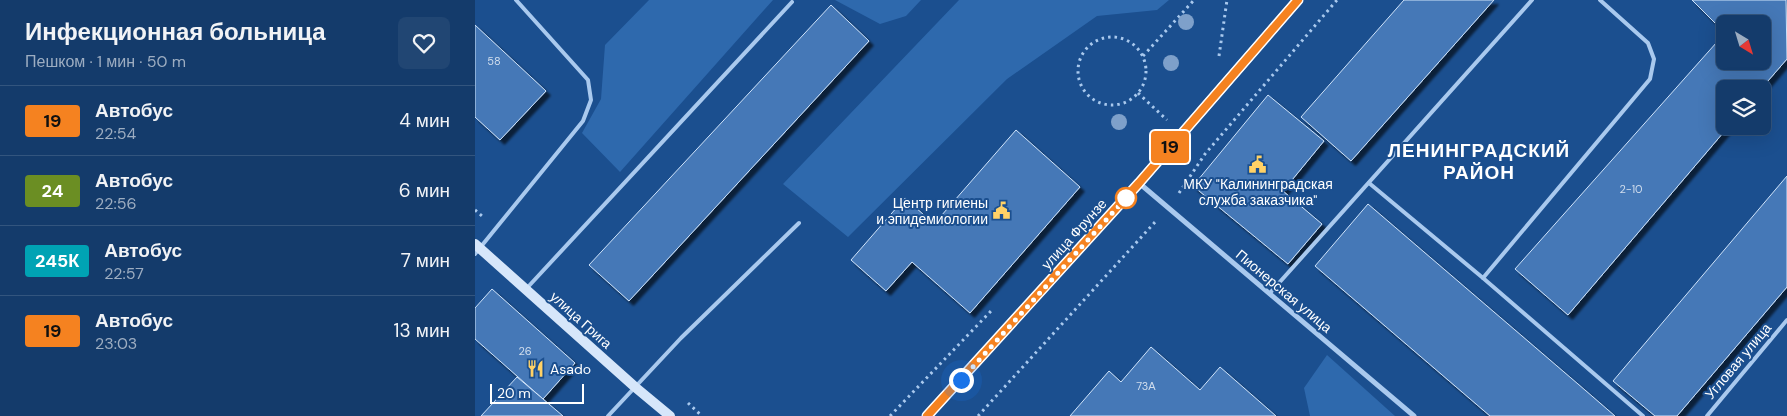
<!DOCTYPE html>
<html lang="ru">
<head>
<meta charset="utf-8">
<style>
  :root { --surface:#143b6b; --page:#214673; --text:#f1f3f6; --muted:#9dadc1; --line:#33557e }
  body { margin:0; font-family:"DM Sans",sans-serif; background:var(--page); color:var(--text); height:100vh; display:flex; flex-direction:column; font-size:19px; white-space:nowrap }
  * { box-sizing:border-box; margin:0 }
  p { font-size:16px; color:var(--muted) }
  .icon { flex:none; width:28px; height:28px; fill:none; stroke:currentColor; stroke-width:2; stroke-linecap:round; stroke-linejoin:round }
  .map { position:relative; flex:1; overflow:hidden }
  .sheet { display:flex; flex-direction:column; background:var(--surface); width:475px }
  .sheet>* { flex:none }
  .badge { padding:0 10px; border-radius:4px; font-size:18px; line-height:32px }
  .needle { width:32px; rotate:142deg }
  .buttons { position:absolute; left:1241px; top:15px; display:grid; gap:10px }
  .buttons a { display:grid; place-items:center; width:55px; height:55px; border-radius:8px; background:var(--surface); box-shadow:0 5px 20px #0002,0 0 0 1px var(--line); font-size:25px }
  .scale { position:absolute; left:15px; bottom:12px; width:94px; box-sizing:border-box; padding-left:5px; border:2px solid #fff; border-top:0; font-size:14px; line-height:18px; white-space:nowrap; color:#fff; -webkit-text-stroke:4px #1b4f8f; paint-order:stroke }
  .you { position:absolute; width:25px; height:25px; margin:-12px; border:4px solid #fff; border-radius:50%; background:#1a73e8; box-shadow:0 0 0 8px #1a73e833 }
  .map>.badge { position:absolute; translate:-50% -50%; box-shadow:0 0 0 2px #fff }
  .round { display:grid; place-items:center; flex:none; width:52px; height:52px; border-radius:8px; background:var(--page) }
  .overview { display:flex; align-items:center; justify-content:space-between; height:85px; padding:0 25px }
  h1 { font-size:24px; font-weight:600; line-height:38px }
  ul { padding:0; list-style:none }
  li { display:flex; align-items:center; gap:15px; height:70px; padding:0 25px; border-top:1px solid var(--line) }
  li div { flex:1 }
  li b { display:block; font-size:19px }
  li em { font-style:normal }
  li .badge { min-width:55px; font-weight:700; text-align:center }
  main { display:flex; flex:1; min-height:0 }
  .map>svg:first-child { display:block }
  .green { fill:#2e69ad }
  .building { fill:#4478b7; stroke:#cfe3fa; fill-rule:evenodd; filter:url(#shadow) }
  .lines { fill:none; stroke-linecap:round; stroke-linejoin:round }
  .path { stroke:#a9c9ee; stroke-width:3; stroke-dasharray:2.5 4; stroke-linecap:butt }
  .lane { stroke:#a9c9ee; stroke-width:4 }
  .street { stroke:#a9c9ee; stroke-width:5 }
  .secondary { stroke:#d6e6fa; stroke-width:10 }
  .tree { fill:#7ea0ca }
  .line-casing { stroke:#fff; stroke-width:11 }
  .line { stroke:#f58220; stroke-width:8 }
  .walk { stroke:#fff; stroke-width:5; stroke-dasharray:0 9 }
  .stop-dot { fill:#fff; stroke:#f58220; stroke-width:2.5 }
  .labels { text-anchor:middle; stroke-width:4; stroke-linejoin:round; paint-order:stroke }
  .number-label { font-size:11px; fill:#d0dded }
  .poi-label { font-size:14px; fill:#fff; stroke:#1b4f8f }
  .street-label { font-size:14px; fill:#fff; stroke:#1b4f8f }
  .district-label { font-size:19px; font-weight:bold; letter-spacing:1px; fill:#fff; stroke:#1b4f8f }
</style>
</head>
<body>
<main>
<section class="sheet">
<div class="overview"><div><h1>Инфекционная больница</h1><p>Пешком · 1 мин · 50 m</p></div><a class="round"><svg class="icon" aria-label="heart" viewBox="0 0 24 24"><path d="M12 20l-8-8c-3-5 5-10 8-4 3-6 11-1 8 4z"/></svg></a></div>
<ul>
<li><span class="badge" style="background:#f58220;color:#111">19</span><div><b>Автобус</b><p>22:54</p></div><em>4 мин</em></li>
<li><span class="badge" style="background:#6b8e23;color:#fff">24</span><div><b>Автобус</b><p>22:56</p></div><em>6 мин</em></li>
<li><span class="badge" style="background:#00a3b4;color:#fff">245К</span><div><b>Автобус</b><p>22:57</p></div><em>7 мин</em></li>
<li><span class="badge" style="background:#f58220;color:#111">19</span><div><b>Автобус</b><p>23:03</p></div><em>13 мин</em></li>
</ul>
</section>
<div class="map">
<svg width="1312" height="416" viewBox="0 0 1312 416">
  <defs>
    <filter id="shadow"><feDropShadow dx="4.5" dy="4.5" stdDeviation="1" flood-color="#0009"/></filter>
  </defs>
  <rect width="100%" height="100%" fill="#1b4f8f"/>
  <g class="green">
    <polygon points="174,0 298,0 145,172 107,133 126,99 130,45"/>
    <polygon points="360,0 446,0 431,16 405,24"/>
    <polygon points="484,0 694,0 682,10 622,16 532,79 373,237 308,184"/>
    <polygon points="852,355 920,416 835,416 829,388"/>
  </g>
  <g class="building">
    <polygon points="929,0 1019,0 876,161 826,117"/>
    <path d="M1217,0h94l1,59 -26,30h-36v37h4l-161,189 -53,-46 210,-236zM1250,24h38v37h-38z"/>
    <polygon points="356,5 394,41 154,301 114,265"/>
    <polygon points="0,25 71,91 25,140 0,117"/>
    <polygon points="793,95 849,141 808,191 847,224 813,264 718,186"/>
    <polygon points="541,130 605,187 495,313 437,262 411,291 376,260 430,198 459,224"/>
    <polygon points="1312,176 1312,287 1202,416 1180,416 1138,381"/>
    <polygon points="893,204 1103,384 1140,416 1015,416 840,266"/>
    <polygon points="17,289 100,363 68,399 0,339 0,308"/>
    <polygon points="676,347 725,390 745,367 801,416 595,416 634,371 646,382"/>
    <polygon points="42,377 68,399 88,416 6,416"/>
  </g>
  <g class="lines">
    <g class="path">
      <circle cx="637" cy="71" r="34"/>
      <polyline points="668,56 719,0"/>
      <polyline points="744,56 752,0"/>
      <polyline points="663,93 692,120"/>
      <polyline points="704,193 730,154 862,0"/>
      <polyline points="0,210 7,216"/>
      <polyline points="213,403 227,416"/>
      <polyline points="415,416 516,311"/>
      <polyline points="503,416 681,221"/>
    </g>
    <g class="lane">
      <polyline points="894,183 1008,278 1168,416"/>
      <polyline points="0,254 108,121 116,100 113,80 41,0"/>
      <polyline points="1008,278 1175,79 1179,59 1173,43 1125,0"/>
      <polyline points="52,288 317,2"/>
      <polyline points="795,293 1057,0"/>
      <polyline points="133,416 206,338 324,223"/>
      <polyline points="1232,416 1312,320"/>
    </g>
    <polyline class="street" points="664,183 939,416"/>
    <g class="secondary">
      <polyline points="0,244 160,387 195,416"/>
      <polyline points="452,416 664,183 823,0"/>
    </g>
  </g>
  <g class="tree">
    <circle cx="711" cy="22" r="8"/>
    <circle cx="696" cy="63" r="8"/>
    <circle cx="644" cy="122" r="8"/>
  </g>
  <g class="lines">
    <defs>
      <polyline id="line" points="452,416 664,183 823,0"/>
    </defs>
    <use href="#line" class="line-casing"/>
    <use href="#line" class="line"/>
    <polyline class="walk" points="486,380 651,198"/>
  </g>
  <defs>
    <symbol id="civic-bare" viewBox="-9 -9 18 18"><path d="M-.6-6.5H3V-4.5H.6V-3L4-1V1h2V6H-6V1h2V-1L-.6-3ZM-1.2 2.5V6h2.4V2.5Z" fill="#ffd166" stroke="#1b4f8f" stroke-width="2.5" paint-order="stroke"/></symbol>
    <symbol id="restaurant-bare" viewBox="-9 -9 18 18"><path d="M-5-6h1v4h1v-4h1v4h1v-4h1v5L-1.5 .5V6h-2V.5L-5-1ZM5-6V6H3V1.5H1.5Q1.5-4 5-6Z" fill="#ffd166" stroke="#1b4f8f" stroke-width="2.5" paint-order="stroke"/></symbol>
  </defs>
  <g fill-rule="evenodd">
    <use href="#civic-bare" x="770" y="152" width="25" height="25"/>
    <use href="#civic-bare" x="514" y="198" width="25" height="25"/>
    <use href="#restaurant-bare" x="48" y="356" width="25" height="25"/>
  </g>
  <circle class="stop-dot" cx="651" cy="198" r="10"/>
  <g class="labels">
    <g class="number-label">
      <text x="19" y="65">58</text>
      <text x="1156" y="193">2-10</text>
      <text x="50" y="355">26</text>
      <text x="671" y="390">73А</text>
    </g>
    <g class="poi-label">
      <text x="783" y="189">МКУ "Калининградская<tspan x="783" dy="16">служба заказчика"</tspan></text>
      <text x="513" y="208" text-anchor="end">Центр гигиены<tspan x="513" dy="16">и эпидемиологии</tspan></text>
      <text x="75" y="374" text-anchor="start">Asado</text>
    </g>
    <g class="street-label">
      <text transform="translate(599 234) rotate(-48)" y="5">улица Фрунзе</text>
      <text transform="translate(809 291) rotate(40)" y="5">Пионерская улица</text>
      <text transform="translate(106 320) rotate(42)" y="5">улица Грига</text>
      <text transform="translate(1263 361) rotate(-50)" y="5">Угловая улица</text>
    </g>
    <g class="district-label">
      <text x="1004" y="157">ЛЕНИНГРАДСКИЙ<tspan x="1004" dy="22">РАЙОН</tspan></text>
    </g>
  </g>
</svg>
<div class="buttons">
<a><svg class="needle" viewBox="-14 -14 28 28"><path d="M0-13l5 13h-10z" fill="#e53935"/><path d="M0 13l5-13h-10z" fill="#9dadc1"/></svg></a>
<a><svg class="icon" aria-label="layers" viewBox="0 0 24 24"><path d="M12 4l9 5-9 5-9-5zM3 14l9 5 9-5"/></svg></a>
</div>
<div class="scale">20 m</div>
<div class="you" style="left:486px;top:380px"></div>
<b class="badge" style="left:695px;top:147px;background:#f58220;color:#111">19</b>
</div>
</main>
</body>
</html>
